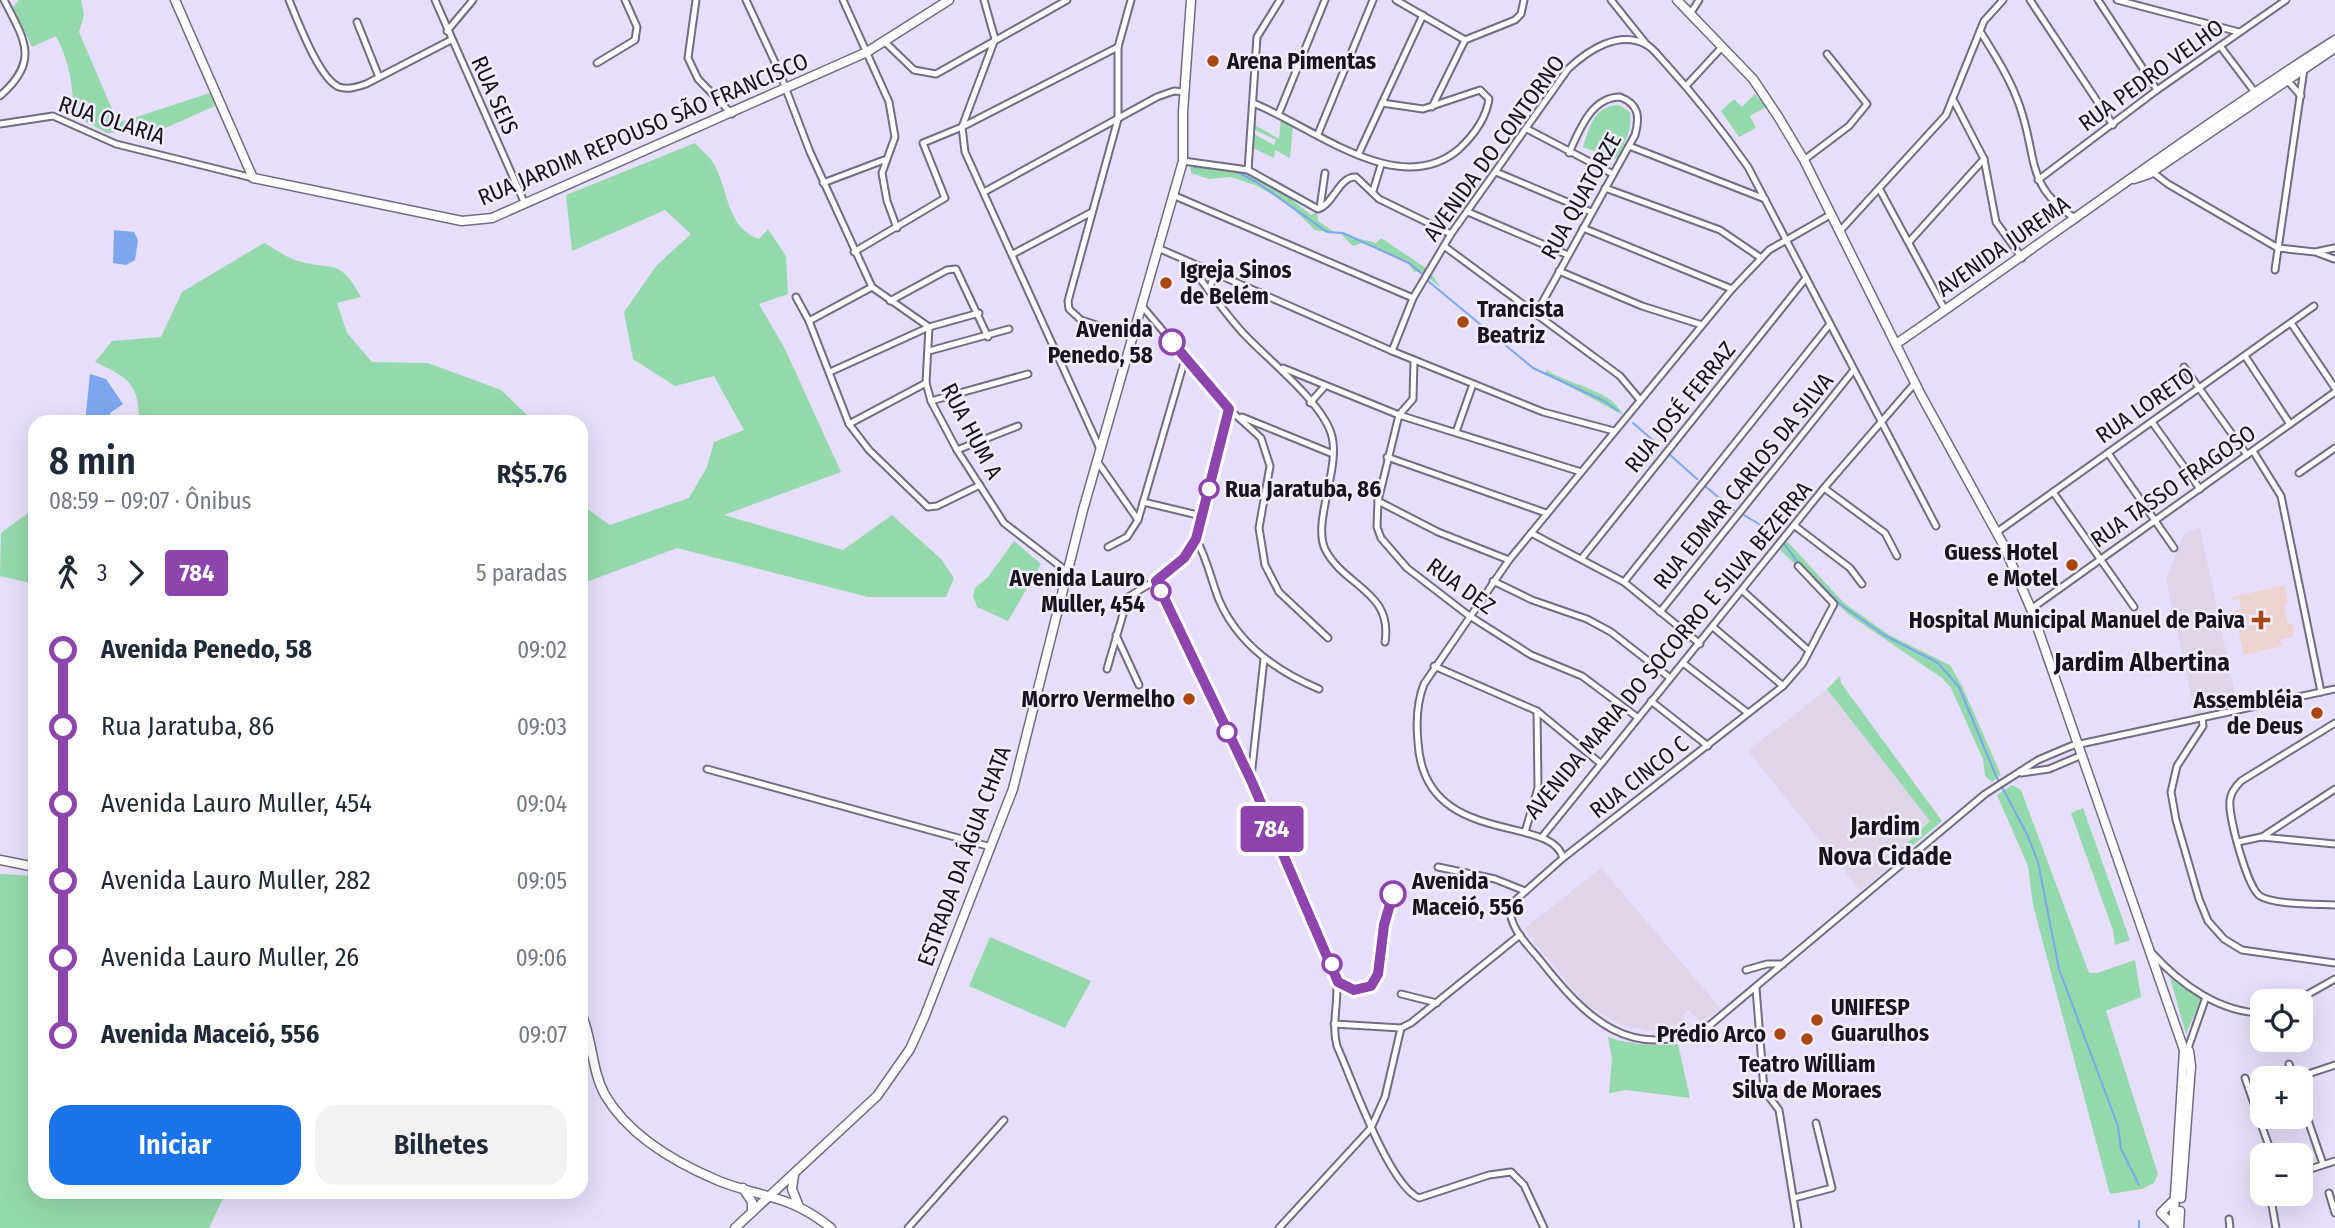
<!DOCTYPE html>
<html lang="pt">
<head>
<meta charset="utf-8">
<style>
  :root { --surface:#fff; --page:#f2f2f3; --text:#1f2937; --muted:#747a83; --accent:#1a73e8 }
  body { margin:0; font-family:"Fira Sans Condensed",sans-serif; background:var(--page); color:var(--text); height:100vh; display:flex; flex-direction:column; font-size:26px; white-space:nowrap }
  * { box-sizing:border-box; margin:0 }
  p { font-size:23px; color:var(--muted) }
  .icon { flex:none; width:38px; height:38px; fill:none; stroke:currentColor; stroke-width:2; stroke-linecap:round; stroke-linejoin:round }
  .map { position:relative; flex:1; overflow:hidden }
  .details { position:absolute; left:28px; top:415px; width:560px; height:784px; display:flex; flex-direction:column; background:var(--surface); border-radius:21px; box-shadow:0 7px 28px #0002 }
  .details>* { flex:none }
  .badge { padding:0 14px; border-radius:5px; font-size:24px; line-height:46px }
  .buttons { position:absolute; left:2250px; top:989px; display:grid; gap:14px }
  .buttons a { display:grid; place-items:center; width:63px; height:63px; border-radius:14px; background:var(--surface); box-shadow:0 7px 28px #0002; font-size:35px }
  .map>.badge { position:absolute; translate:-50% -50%; box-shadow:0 0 0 4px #fff }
  .legs { display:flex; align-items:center; gap:10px; height:77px; padding:0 21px; font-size:23px }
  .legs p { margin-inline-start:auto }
  .summary { display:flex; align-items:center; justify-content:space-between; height:119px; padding:0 21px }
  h1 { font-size:38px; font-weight:600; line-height:52px }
  .cta { display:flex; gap:14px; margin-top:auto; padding:14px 21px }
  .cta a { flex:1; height:80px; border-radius:21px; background:var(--accent); color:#fff; font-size:28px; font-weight:600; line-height:80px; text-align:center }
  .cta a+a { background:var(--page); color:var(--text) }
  ul { padding:0 21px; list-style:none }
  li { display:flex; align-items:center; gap:24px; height:77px; font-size:26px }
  li i { display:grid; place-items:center; width:10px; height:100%; margin:0 9px; background:currentColor }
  li i::after { content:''; width:18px; height:18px; margin:-9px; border:5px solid; border-radius:50%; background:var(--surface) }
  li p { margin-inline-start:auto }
  li:first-child i { background:linear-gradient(#0000 50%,currentColor 0) }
  li:last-child i { background:linear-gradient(currentColor 50%,#0000 0) }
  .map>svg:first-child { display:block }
  .industrial { fill:#ded5e9 }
  .medical { fill:#edd2d2 }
  .green { fill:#94d9ab }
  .water { fill:#7ca6ed }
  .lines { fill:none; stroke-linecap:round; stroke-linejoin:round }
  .stream { stroke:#7ca6ed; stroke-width:2 }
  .street-casing { stroke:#726b83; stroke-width:9 }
  .secondary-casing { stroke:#726b83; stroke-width:11 }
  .street { stroke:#fff; stroke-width:5 }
  .secondary { stroke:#fff; stroke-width:8 }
  .line-1-casing { stroke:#fff; stroke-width:16 }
  .line-1 { stroke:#8e44ad; stroke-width:10 }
  .poi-dot { fill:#aa4711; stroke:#f2edfe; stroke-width:2.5 }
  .stop-1-dot { fill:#fff; stroke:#8e44ad; stroke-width:3.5 }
  .labels { text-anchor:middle; stroke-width:5; stroke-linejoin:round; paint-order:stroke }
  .poi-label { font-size:23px; font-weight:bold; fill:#17141d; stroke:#f2edfe; text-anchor:end }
  .street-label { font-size:23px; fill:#17141d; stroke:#f2edfe }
  .stop-label { font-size:23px; font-weight:bold; fill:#17141d; stroke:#f2edfe; text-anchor:end }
  .quarter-label { font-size:26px; font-weight:bold; fill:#17141d; stroke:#f2edfe }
</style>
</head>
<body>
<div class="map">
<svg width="2335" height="1228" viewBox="0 0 2335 1228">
  <rect width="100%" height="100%" fill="#e6defa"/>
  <g class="industrial">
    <polygon points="2200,528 2237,704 2195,714 2166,578 2185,533"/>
    <polygon points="1827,689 1930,821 1897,853 1895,850 1889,854 1889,867 1860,890 1748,751"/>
    <polygon points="1601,868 1721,1009 1700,1022 1689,1010 1682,1015 1692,1027 1659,1031 1625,1027 1586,1005 1524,929"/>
  </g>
  <polygon class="medical" points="2285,585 2288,603 2284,606 2288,624 2293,623 2294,636 2280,640 2282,646 2244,655 2234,611 2241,609 2239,599 2233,600 2232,597"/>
  <g class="green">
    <path d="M19,0h62l3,15 -5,17 39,91 92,-30 5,13 -52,23 -56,4 -34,-18c1,-27 -4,-55 -17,-79l-24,11 -19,-40z"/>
    <polygon points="1755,94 1766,107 1750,116 1756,128 1739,137 1721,111 1734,99 1742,107"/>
    <path d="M1619,105l11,7c3,17 -6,32 -13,47l-34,-12c7,-21 11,-41 36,-42z"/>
    <polygon points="1281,119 1293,125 1290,158 1275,150 1274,158 1253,148 1254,134 1274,145 1276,140 1255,130 1255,125 1279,139"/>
    <path d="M695,143c6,7 15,14 19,21 15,27 12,63 45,75l9,-10 18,27 2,38 -29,10 26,45 56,123 -117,43 119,35 49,-35 49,44 13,19 -8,19h-78l-191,-49 -96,36v-95l8,21 21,15 79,-27 18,-31 7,-25 30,-12 -30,-54 -39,10 -42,-27 -9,-47 33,-47 34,-31 -26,-24 -93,41 -6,-56z"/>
    <path d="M1190,164c16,2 35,0 51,5 26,9 49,29 70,46l6,-3 1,9 16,11 42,11 5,-5 48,32 12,18 -21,-17 -6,1 -7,-10 -45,-19 -9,3 -12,-12 -26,-4 -29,-28 -29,-16 -26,-9 -22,2 -18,-6z"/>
    <path d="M264,243c11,6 23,15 34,18 34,10 42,-4 63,36l-24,6 10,30 25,29 56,1 73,27 33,32h-395c0,-40 -11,-44 -44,-60l17,-21 49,-4 21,-45z"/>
    <path d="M1546,370c26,16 66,20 77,45l-77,-41z"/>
    <polygon points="35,508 35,584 0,576 1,533"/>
    <polygon points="1014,541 1041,564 1008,621 977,607 973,596 975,588 988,577"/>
    <polygon points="1787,541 1843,602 1889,635 1950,665 1962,686 2001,775 1992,782 1985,776 1983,759 1951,688 1942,678 1848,614 1780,550"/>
    <polygon points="1840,676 1841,683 1942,821 1905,852 1900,850 1930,821 1827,689"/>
    <polygon points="2012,785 2021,790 2089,973 2097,973 2135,960 2141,997 2106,1011 2158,1174 2154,1183 2142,1189 2110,1194 2033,905 2028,866 1997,795"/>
    <polygon points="2083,808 2130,940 2115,945 2113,930 2071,813"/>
    <polygon points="0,874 35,876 35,1192 226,1192 209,1228 0,1228"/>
    <polygon points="990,937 1091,981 1065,1028 969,986"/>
    <polygon points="2170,978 2201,999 2186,1034"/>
    <path d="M1608,1037c24,8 45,9 70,7l12,54 -64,-8 -17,3 3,-34z"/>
  </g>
  <g class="water">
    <polygon points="114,230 134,232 138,240 135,260 126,265 113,263"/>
    <polygon points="90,374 106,379 123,404 110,413 112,422 85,422"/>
  </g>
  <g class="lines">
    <g class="stream">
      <polyline points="1194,167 1236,171 1258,183 1327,232 1343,233 1409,263 1421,273"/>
      <polyline points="1428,281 1533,368 1604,401 1618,411"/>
      <polyline points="1633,423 1656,443"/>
      <polyline points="1669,454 1697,479"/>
      <polyline points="1706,487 1734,510"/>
      <polyline points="1744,515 1777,535"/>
      <polyline points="1785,545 1797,561 1840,604 1884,635 1938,663 1959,687 1996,776 2027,834 2038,862 2059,969 2118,1126 2121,1149 2139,1185"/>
      <polyline points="2139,1221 2139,1228"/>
    </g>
    <defs>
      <g id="street">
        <path d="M289,0c8,19 30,79 50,87 9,3 18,0 27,-3l85,-44"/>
        <polyline points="435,0 525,204"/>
        <polyline points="696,0 688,58 698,79 732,114"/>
        <polyline points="746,0 779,71 810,152 872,287 929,327 926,383 931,401 957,450 1004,523 1069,573"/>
        <polyline points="843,0 889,102 895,137 882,173 887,201 897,228"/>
        <polyline points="984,0 995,39"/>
        <polyline points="1131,0 1118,47 1118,119 1068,301 1069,309 1081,320 1133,337"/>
        <polyline points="1396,0 1465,40"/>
        <polyline points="1611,0 1647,45"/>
        <polyline points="2030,0 2113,125"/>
        <polyline points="2098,0 2157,90"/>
        <polyline points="2117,0 2239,32"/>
        <polyline points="1690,14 1699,0"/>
        <polyline points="357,22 379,77"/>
        <polyline points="447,31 473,0"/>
        <path d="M1980,31c15,24 31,49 40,76 18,52 5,79 56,112"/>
        <polyline points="995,39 962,127 965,152 1100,449"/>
        <polyline points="1465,40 1515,20 1521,14 1524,0"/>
        <polyline points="886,43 914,70 936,74 1067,0"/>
        <polyline points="2220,46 2257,95"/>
        <polyline points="597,63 635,40 637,27 625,0"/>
        <polyline points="2287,80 2301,96"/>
        <polyline points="1686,86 1722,47"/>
        <path d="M0,96c39,-35 26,-54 4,-96"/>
        <polyline points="1954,101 1984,159 1996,222 2022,258"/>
        <path d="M1253,103c59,23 146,98 206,46 15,-14 27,-30 30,-50l-9,-9 -57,19 -41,-6"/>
        <polyline points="1432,107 1465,40"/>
        <polyline points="1279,113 1325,0"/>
        <polyline points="0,124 53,116 116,144 253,178"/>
        <polyline points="1527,129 1613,174"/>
        <polyline points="1318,134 1373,0"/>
        <polyline points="1629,146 1765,199"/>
        <polyline points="1358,155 1423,15"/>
        <polyline points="1804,160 1849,126 1867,104 1827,54"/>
        <path d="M1183,161l65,9 70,39c16,-5 21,-33 38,-32l23,22 72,35"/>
        <polyline points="1248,170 1257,37 1280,0"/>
        <polyline points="2151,171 2168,184 2278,248 2315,252 2334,248"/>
        <polyline points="1496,172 1591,212"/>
        <polyline points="2038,180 2157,90 2286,0"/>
        <polyline points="823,183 884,160"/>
        <polyline points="1605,188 1720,230 1761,258"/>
        <polyline points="1880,190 1945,310"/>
        <polyline points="1373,191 1381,165"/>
        <polyline points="984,192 1157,97 1174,91 1185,92"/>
        <polyline points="1175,196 1413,298"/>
        <polyline points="1320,208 1325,173"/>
        <polyline points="1468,212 1568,255"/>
        <polyline points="1583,228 1732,289"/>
        <polyline points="1839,232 1946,115 1984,21 2003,0"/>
        <polyline points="1909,242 1984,159"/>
        <polyline points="1444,246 1620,376 1640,400"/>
        <polyline points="1158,248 1392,351 1543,412 1614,431"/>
        <polyline points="854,252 945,198 923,143 962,127 1118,47"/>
        <polyline points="2318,253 2334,259"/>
        <polyline points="1013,254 1092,212"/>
        <path d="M1190,265c17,23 34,47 53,68 23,25 77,67 88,100 11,33 -19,88 -6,116 19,38 68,42 60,93"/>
        <polyline points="2275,270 2304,69"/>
        <polyline points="1559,271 1642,306 1702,325"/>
        <polyline points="1209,291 1212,281 1222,276"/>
        <polyline points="796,297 809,321 849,424 869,450 928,507 937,506 980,485"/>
        <polyline points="890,301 947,270 956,269 988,337"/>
        <polyline points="1142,306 1229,409 1261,438 1270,466 1259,528 1265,565 1279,592 1328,638"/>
        <path d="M1537,312l98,-177c5,-18 4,-31 -15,-38 -29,0 -41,34 -51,56"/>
        <polyline points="809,321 872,287"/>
        <polyline points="2291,323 2335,388"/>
        <polyline points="929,351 1009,329"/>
        <path d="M1392,351l21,-53 38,-64 117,-165c19,-18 51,-40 79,-24 7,4 13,13 19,19 30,33 56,66 82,103l188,359"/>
        <polyline points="2245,356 2290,424"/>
        <polyline points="1414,360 1413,399 1399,415 1378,501 1377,527 1381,538 1407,568 1468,615 1531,655 1582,676 1637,717"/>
        <polyline points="2184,367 2247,455"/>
        <polyline points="1283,368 1399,415 1581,472"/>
        <polyline points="830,372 929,327 979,313"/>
        <polyline points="931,401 1028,374"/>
        <polyline points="1310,403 1325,386"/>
        <polyline points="1242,417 1333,454"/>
        <polyline points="2152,422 2200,489"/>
        <polyline points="849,424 926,383"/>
        <polyline points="1456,432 1473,384"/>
        <polyline points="957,450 1018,426"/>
        <polyline points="2253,451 2281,496 2321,692"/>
        <polyline points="2108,453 2174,548"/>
        <polyline points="1387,457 1546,513"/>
        <polyline points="1097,461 1138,520"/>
        <polyline points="2299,473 2335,448"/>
        <polyline points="1824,488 1885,533 1897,556"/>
        <polyline points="2053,492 2134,607"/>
        <polyline points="1378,501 1438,532 1509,560"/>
        <polyline points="1143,502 1202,516"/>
        <polyline points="1795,526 1850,568 1862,584"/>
        <polyline points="1997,532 2314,306"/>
        <polyline points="1531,533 1624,582 1700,644"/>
        <path d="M1196,539c11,19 15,41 23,61 19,44 57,71 100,89"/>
        <polyline points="1108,547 1127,537 1138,520 1185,359"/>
        <polyline points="1582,558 1806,278"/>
        <path d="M1798,566l36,38 -31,59 -20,23 -220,172 -53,47c-2,22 17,39 30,55 45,57 92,106 170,65l275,-231 53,-34 33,-14 264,-57"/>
        <path d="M1156,581l95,199 83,190c8,25 -4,51 3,76 15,33 51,138 82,152l70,-23 22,-3 13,13 20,43"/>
        <polyline points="1493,581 1532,600 1587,619 1611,632 1670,678"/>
        <polyline points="1624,582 1830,324"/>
        <polyline points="1743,591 1809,651"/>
        <polyline points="2031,609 2335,392"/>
        <polyline points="1660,612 1853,371"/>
        <polyline points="1713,627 1783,686"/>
        <polyline points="1116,635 1139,685"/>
        <polyline points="1683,663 1748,713"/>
        <polyline points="1434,666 1537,711 1600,763"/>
        <polyline points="1107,669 1128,597 1168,573 1190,549 1199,528 1229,409"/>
        <polyline points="1651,701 1708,746"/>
        <polyline points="2202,718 2203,726 2177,766 2171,792 2176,820 2199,899 2208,921 2224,939 2242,950 2335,963"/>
        <path d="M2335,723l-94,58c-6,6 -10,11 -11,19 -2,16 17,87 30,96 14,9 58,8 75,9"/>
        <polyline points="707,769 991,847"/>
        <polyline points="2021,773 2049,769 2082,755"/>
        <polyline points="1251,777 1264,659"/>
        <polyline points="1525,832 1538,788 1537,711"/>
        <polyline points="1542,837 1824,488 1915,383"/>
        <polyline points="2262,837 2335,789"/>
        <polyline points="2238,842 2261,837 2335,844"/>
        <path d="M1563,858c-11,-45 -139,-9 -145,-116 -2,-20 -1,-40 6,-58l85,-124 223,-271 37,-39 61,-35"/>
        <polyline points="1438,867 1495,879 1525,891"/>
        <path d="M2152,953c28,31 68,60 111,60"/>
        <polyline points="1746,970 1767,964 1783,964"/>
        <polyline points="1756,988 1764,1090 1779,1110 1798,1228"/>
        <polyline points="1401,994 1437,1003"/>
        <polyline points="2296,1001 2335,979"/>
        <polyline points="1334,1024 1401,1028 1411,1023 1520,935"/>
        <polyline points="2186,1054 2206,997"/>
        <polyline points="2289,1064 2294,1078"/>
        <polyline points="2245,1078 2272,1155"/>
        <polyline points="2296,1078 2335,1065"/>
        <polyline points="2301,1100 2323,1164"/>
        <polyline points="2301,1172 2335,1161"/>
        <polyline points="2329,1193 2335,1213"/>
        <polyline points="2270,1194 2276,1228"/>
        <polyline points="1794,1198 1832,1188 1816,1123"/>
        <polyline points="2229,1219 2230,1228"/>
        <polyline points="908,1228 1004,1120"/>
        <polyline points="1279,1228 1371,1128 1385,1097 1401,1028"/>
      </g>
      <g id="secondary">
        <polyline points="175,0 253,178 462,221 492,218 867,52 949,0"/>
        <polyline points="1677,0 1753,79 1779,118 1804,160 1921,395 2004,546 2031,609 2184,1050 2173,1228"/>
        <polyline points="2134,179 2149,174 2335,48"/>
        <path d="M1896,344c147,-101 289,-208 439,-304"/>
        <polyline points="0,860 35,867"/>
        <path d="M581,1013c12,27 10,56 24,82 24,41 71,68 114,86 46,18 70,13 112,47"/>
        <polyline points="794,1175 792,1189 798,1204"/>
        <polyline points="743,1188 752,1202 752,1212"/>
        <polyline points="2181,1198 2191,1066 2189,1051"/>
        <polyline points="2173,1225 2161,1213 2175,1199"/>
        <polyline points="735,1228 877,1096 910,1049 924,1018 1013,789 1083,510 1183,161 1183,112 1191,0"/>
        <polyline points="2179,1228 2180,1211"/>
      </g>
    </defs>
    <use href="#street" class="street-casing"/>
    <use href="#secondary" class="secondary-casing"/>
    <use href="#street" class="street"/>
    <use href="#secondary" class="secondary"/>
  </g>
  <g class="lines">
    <defs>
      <polyline id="line-1" points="1172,342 1229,409 1196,539 1184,558 1156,581 1251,780 1338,982 1354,990 1371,986 1378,974 1384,925 1393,894"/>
    </defs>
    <use href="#line-1" class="line-1-casing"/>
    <use href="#line-1" class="line-1"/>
  </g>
  <g class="poi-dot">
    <circle cx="1213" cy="61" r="7"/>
    <circle cx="1166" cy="283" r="7"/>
    <circle cx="1463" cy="322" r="7"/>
    <circle cx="2072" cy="565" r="7"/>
    <path d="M2257.5 609.5h7v7h7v7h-7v7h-7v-7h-7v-7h7z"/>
    <circle cx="1189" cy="699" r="7"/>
    <circle cx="2317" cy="713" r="7"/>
    <circle cx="1817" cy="1020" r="7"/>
    <circle cx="1780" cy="1034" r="7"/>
    <circle cx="1807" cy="1039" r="7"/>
  </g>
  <g class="stop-1-dot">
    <circle cx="1172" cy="342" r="12"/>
    <circle cx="1209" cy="489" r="9"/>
    <circle cx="1161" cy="591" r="9"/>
    <circle cx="1227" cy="732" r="9"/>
    <circle cx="1393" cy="894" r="12"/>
    <circle cx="1332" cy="964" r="9"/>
  </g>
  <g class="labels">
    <g class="poi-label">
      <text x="1227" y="69" text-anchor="start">Arena Pimentas</text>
      <text x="1180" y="278" text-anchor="start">Igreja Sinos<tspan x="1180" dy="26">de Belém</tspan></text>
      <text x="1477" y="317" text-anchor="start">Trancista<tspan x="1477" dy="26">Beatriz</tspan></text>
      <text x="2058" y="560">Guess Hotel<tspan x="2058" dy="26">e Motel</tspan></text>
      <text x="2245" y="628">Hospital Municipal Manuel de Paiva</text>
      <text x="1175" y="707">Morro Vermelho</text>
      <text x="2303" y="708">Assembléia<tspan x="2303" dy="26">de Deus</tspan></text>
      <text x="1831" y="1015" text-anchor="start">UNIFESP<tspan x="1831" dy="26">Guarulhos</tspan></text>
      <text x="1766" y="1042">Prédio Arco</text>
      <text x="1807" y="1072" text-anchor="middle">Teatro William<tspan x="1807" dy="26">Silva de Moraes</tspan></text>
    </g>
    <g class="street-label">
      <text transform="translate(2151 75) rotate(-36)" y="8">RUA PEDRO VELHO</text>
      <text transform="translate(495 95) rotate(66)" y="8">RUA SEIS</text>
      <text transform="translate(112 120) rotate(18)" y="8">RUA OLARIA</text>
      <text transform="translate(643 129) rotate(-23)" y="8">RUA JARDIM REPOUSO SÃO FRANCISCO</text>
      <text transform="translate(1494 148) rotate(-54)" y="8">AVENIDA DO CONTORNO</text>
      <text transform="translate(1581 196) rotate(-61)" y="8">RUA QUATORZE</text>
      <text transform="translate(2003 246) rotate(-35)" y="8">AVENIDA JUREMA</text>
      <text transform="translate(2145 405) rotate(-35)" y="8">RUA LORETO</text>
      <text transform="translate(1680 407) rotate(-51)" y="8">RUA JOSÉ FERRAZ</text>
      <text transform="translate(972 431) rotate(62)" y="8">RUA HUM A</text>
      <text transform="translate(1743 481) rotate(-51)" y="8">RUA EDMAR CARLOS DA SILVA</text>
      <text transform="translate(2173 486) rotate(-35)" y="8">RUA TASSO FRAGOSO</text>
      <text transform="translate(1461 586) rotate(36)" y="8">RUA DEZ</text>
      <text transform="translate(1668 650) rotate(-50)" y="8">AVENIDA MARIA DO SOCORRO E SILVA BEZERRA</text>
      <text transform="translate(1639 777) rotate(-38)" y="8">RUA CINCO C</text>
      <text transform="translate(964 856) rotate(-70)" y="8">ESTRADA DA ÁGUA CHATA</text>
    </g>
    <g class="stop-label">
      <text x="1153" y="337">Avenida<tspan x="1153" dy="26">Penedo, 58</tspan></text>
      <text x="1225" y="497" text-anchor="start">Rua Jaratuba, 86</text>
      <text x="1145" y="586">Avenida Lauro<tspan x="1145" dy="26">Muller, 454</tspan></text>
      <text x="1412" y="889" text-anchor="start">Avenida<tspan x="1412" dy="26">Maceió, 556</tspan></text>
    </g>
    <g class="quarter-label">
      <text x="2142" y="671">Jardim Albertina</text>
      <text x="1885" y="835">Jardim<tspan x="1885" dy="30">Nova Cidade</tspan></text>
    </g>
  </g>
</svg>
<div class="buttons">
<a><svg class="icon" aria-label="locate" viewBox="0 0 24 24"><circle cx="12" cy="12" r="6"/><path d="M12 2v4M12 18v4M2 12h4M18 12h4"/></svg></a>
<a>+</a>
<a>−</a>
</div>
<b class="badge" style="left:1272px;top:829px;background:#8e44ad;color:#fff">784</b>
<section class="details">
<div class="summary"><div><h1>8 min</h1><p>08:59 – 09:07 · Ônibus</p></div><b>R$5.76</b></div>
<div class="legs"><svg class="icon" aria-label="walk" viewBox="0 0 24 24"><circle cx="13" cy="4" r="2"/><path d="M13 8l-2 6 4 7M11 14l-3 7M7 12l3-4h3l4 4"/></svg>3<svg class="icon" aria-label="forward" viewBox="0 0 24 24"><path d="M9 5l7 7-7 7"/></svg><b class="badge" style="background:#8e44ad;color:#fff">784</b><p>5 paradas</p></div>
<ul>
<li><i style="color:#8e44ad"></i><b>Avenida Penedo, 58</b><p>09:02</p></li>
<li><i style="color:#8e44ad"></i><span>Rua Jaratuba, 86</span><p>09:03</p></li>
<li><i style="color:#8e44ad"></i><span>Avenida Lauro Muller, 454</span><p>09:04</p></li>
<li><i style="color:#8e44ad"></i><span>Avenida Lauro Muller, 282</span><p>09:05</p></li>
<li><i style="color:#8e44ad"></i><span>Avenida Lauro Muller, 26</span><p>09:06</p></li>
<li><i style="color:#8e44ad"></i><b>Avenida Maceió, 556</b><p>09:07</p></li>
</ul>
<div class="cta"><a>Iniciar</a><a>Bilhetes</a></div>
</section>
</div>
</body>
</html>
